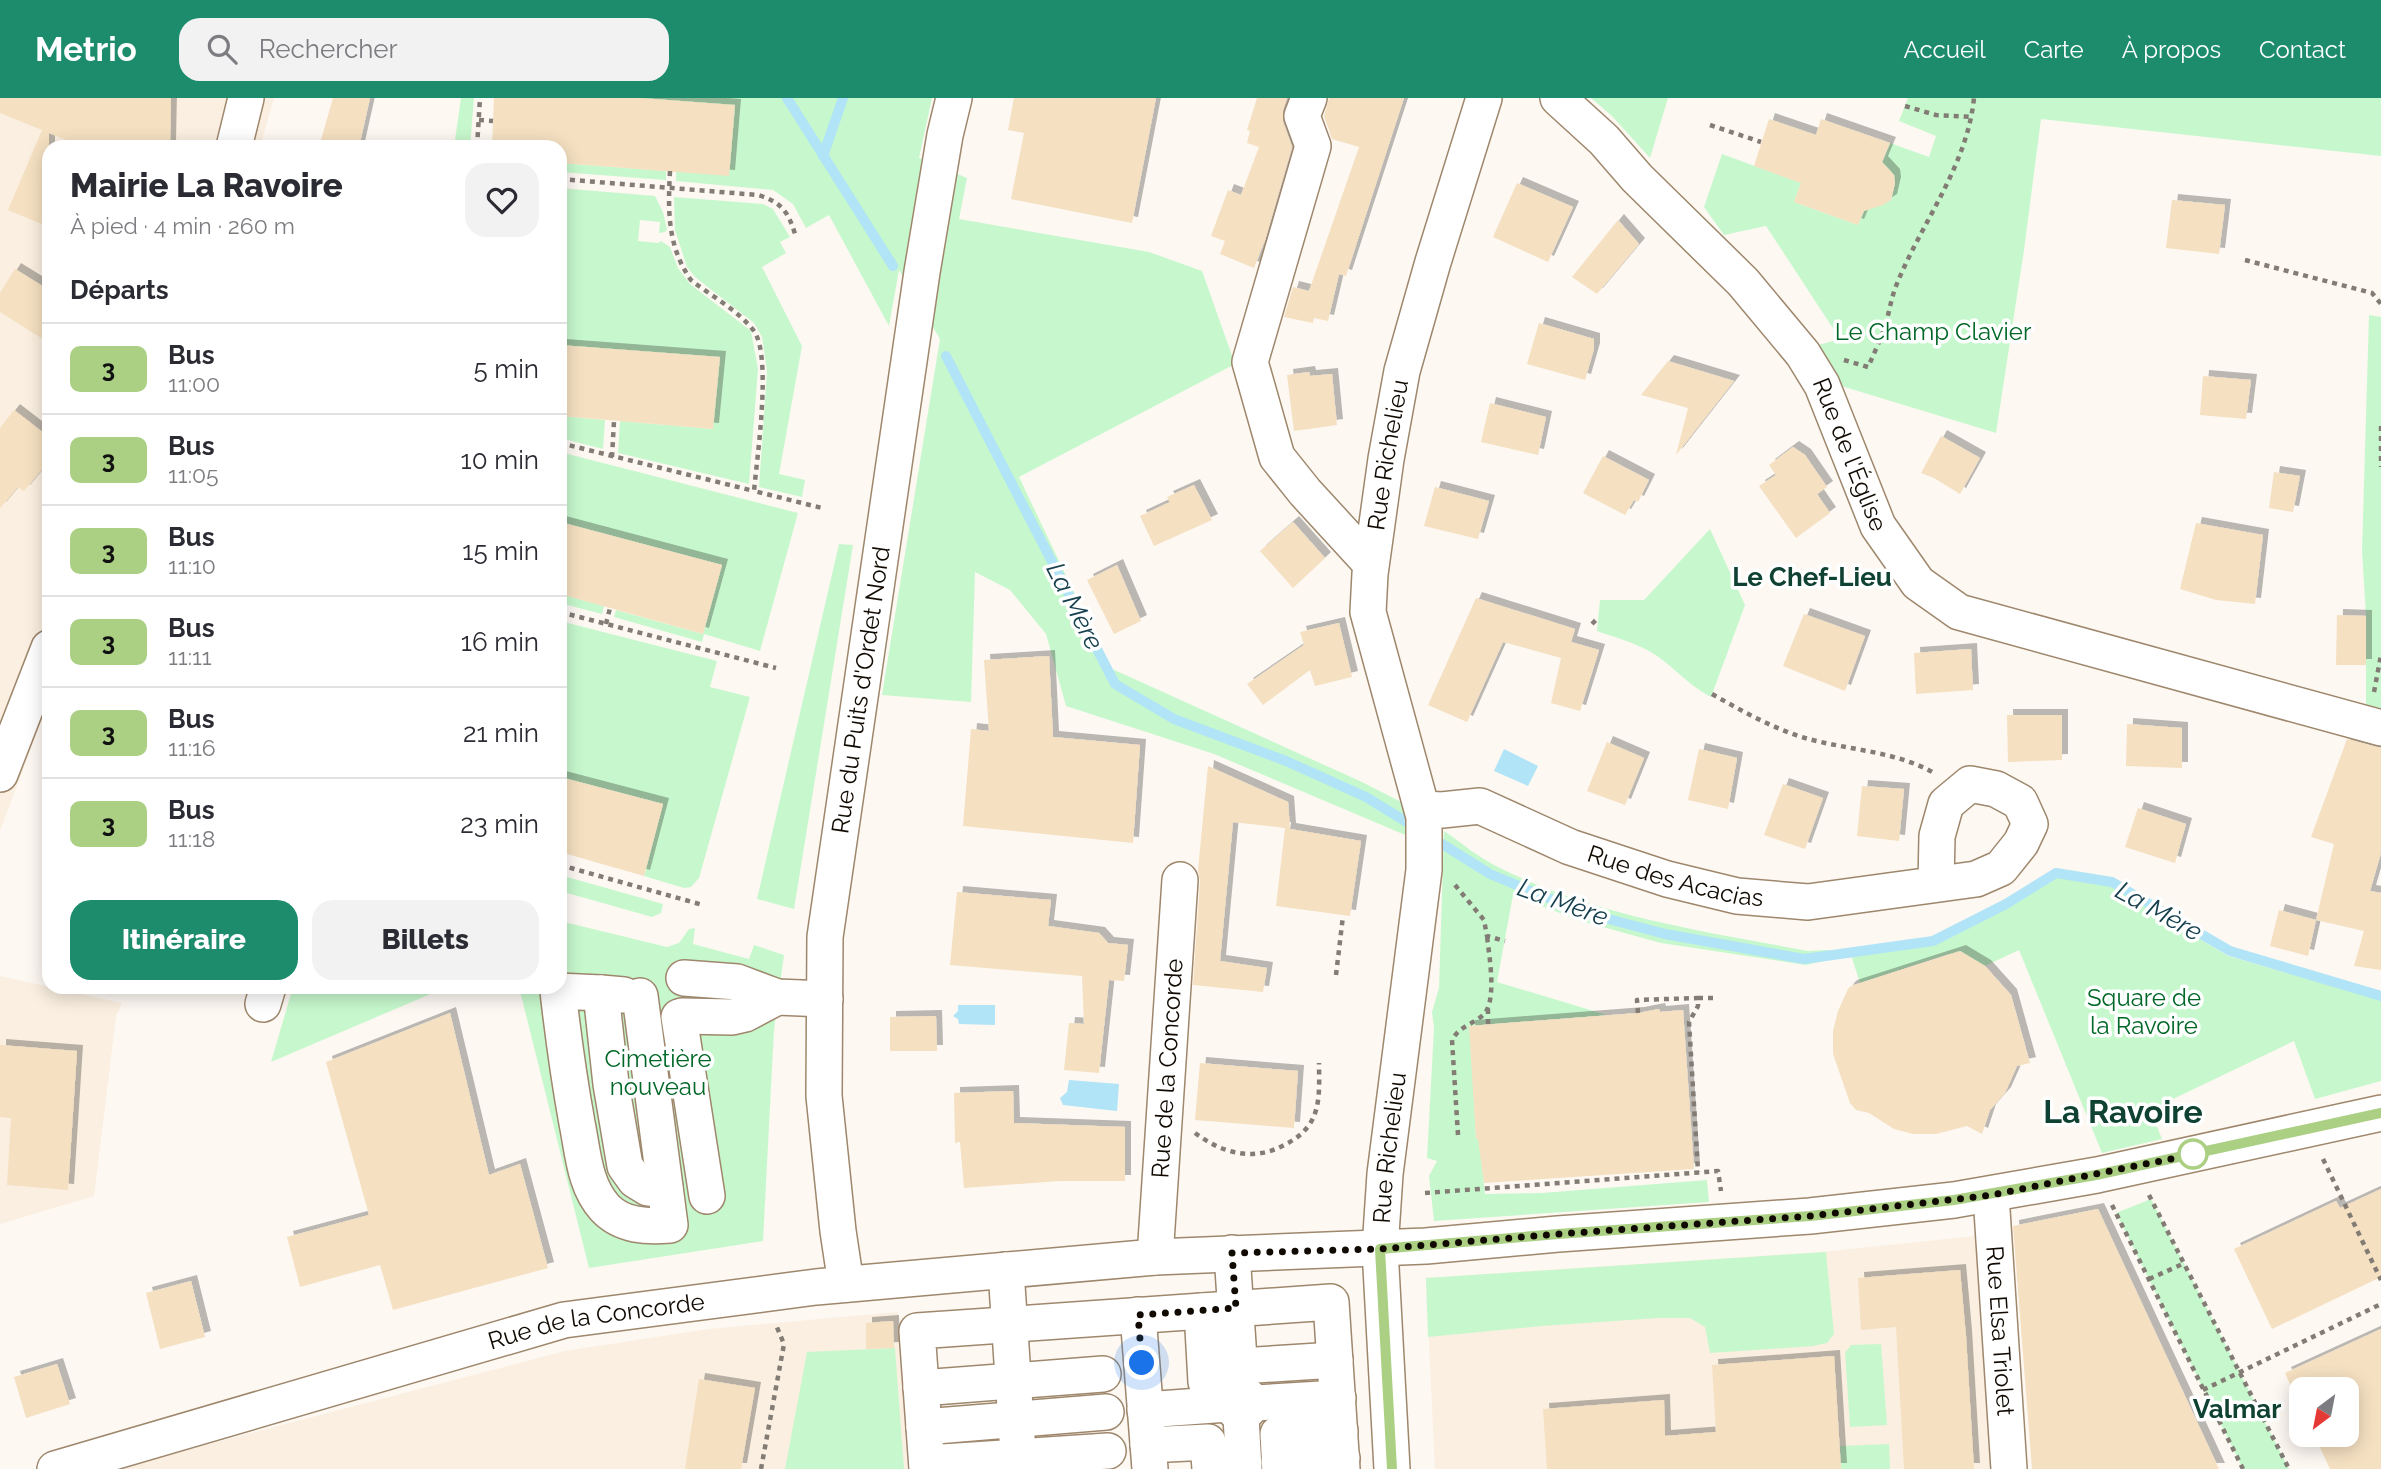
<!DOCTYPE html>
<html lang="fr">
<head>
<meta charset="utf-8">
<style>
  :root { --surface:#fff; --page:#f2f2f3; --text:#2b2b33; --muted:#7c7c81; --line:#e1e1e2; --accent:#1c8c6d }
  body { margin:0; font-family:Raleway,sans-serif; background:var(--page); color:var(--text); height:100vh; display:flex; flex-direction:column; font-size:26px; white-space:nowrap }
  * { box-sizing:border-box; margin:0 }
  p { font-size:23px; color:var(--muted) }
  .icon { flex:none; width:38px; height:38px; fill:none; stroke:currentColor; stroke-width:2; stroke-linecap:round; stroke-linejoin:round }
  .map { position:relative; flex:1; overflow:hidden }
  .details { position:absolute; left:42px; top:42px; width:525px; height:854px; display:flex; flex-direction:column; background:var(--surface); border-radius:21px; box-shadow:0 4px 18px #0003 }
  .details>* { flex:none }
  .badge { padding:0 14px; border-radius:10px; font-size:24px; line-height:46px }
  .needle { width:46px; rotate:212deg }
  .tools { position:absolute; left:2289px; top:1279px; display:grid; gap:14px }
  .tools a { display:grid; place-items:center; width:70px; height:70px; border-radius:14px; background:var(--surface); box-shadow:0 4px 18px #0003; font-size:35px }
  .you { position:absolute; width:35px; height:35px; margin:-18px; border:5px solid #fff; border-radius:50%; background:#1a73e8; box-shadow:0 0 0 10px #1a73e833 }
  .map>.badge { position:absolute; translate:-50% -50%; box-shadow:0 0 0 4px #fff }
  h2 { padding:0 28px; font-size:26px; line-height:63px }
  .round { display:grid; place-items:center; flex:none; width:74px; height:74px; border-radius:21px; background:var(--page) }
  .head { display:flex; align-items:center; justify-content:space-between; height:119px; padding:0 28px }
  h1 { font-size:33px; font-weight:800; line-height:52px }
  .button { display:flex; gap:14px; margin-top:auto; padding:14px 28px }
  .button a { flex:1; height:80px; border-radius:21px; background:var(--accent); color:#fff; font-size:28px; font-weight:800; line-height:80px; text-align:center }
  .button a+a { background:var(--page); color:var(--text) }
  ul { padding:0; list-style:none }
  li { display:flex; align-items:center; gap:21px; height:91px; padding:0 28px; border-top:2px solid var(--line) }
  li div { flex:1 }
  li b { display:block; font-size:26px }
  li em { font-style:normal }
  li .badge { min-width:77px; font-weight:700; text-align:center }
  header { display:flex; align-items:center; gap:42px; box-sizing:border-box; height:98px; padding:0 35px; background:var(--accent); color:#fff }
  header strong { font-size:33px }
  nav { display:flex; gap:38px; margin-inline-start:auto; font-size:24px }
  .search { width:490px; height:63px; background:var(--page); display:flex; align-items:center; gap:18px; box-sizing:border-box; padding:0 24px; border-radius:21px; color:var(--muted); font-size:26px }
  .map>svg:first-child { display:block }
  .built { fill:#faefe0 }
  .green { fill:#c7f8cd }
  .water { fill:#b0e4f6 }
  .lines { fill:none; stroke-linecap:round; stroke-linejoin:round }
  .stream { stroke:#b0e4f6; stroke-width:10 }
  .building { fill:#f5e0c1; filter:url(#shadow) }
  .minor-casing { stroke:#9e876c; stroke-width:38 }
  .path { stroke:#827c75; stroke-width:4.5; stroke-dasharray:5 5; stroke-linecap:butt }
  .minor { stroke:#fff; stroke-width:35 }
  .line-casing { stroke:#fff; stroke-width:16 }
  .line { stroke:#abd084; stroke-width:10 }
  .walk { stroke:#110a02; stroke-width:7; stroke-dasharray:0 12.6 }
  .stop-dot { fill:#fff; stroke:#abd084; stroke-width:3.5 }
  .labels { text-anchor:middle; stroke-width:7; stroke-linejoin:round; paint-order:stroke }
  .park-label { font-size:24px; fill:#016727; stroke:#fff }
  .street-label { font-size:24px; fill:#110a02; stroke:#fff }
  .neighbourhood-label { font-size:26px; font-weight:bold; fill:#0f4232; stroke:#fff }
  .water-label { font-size:26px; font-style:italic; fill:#17414e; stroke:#fff }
  .district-label { font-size:32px; font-weight:bold; fill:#0f4232; stroke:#fff }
</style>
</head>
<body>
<header>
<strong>Metrio</strong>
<div class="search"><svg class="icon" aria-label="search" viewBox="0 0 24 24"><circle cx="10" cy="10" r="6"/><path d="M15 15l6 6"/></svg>Rechercher</div>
<nav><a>Accueil</a><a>Carte</a><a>À propos</a><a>Contact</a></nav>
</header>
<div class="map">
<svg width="2381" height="1371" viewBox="0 0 2381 1371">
  <defs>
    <filter id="shadow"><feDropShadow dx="6" dy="-6" stdDeviation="0" flood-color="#0004"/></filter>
  </defs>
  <rect width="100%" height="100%" fill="#fdf8f2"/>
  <g class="built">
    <polygon points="0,0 274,0 260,49 49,49 49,603 0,733"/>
    <polygon points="0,878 122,905 116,918 94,1098 0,1126"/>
    <polygon points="1976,1138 1994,1371 1435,1371 1426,1180 1822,1154"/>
    <polygon points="898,1214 907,1371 114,1371 565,1253 709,1231"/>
  </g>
  <g class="green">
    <polygon points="461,0 474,0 470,49 454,49"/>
    <polygon points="640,0 932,0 919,60 967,80 959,121 1149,154 1202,173 1235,266 1019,379 1110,570 1362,684 1407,707 1410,739 1214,656 1066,608 1046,536 1010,492 975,474 971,604 882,597 940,241 899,172 889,228 829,117 806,130 793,106 773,92 676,83 676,74"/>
    <polygon points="1591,0 1668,0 1650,60 1612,18"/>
    <polygon points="1908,0 2381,0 2381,58 2041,21 2024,152 1996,335 1838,287 1811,249 1840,241 1766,128 1724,137 1704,109 1722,56 1801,85 1794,104 1858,127 1866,108 1891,102 1895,85 1894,77 1882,64 1890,45 1929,59 1936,38 1899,23"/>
    <polygon points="560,65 666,73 666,82 560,74"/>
    <polygon points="560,90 655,98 663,114 667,131 665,134 659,135 660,124 640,122 638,143 658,145 661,143 670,149 678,170 690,186 751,233 758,271 749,386 618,355 620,323 713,331 560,247 560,146 565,98 560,97"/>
    <polygon points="674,99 763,106 773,111 790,139 780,144 786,155 762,169 802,248 779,376 805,382 802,399 759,389 767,273 762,239 754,225 695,179 687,169 675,132"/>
    <polygon points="2369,217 2381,219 2381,626 2366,621 2366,518 2362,453"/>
    <polygon points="560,318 605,322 603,351 560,340"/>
    <polygon points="560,354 798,415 760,553 704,536 702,544 614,519 616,512 703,536 722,467 560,424"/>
    <path d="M1710,431l35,76 -34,92c-24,-12 -40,-34 -62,-46 -16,-9 -35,-14 -52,-20l3,-31h44z"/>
    <polygon points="839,446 853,447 794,811 757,801"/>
    <polygon points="560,496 604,508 602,516 560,505"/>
    <polygon points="560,523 717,563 710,589 750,599 699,780 691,789 684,790 644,778 663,706 560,679"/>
    <path d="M1444,733c18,12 35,27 54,36 97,49 204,64 310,84l19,-1 24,5 83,-12 68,-32 54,-34 55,9 117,70 153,44v81l-66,18 -21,-58 -144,69 12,29 -60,14 -83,-203 -34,16 -37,-12 -88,29 -9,-28 -45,10 -145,-22 -80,-22 -68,-26 -16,87 110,33 -137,11 6,113h3l6,55 57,-1 165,-13 2,22 -275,19 -5,-45 8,-15 -10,-3 7,-130 -2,-16 7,-24z"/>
    <polygon points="560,777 663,806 661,815 652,819 560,793"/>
    <polygon points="560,823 667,849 679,845 689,831 695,830 693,846 749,861 754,847 784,857 774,932 763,1143 589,1170 519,889 560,889"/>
    <polygon points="293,889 447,889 271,964"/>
    <polygon points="2151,1101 2289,1371 2243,1371 2116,1115"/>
    <polygon points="1826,1154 1834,1236 1827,1245 1813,1248 1710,1255 1705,1229 1690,1220 1658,1220 1542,1228 1428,1239 1426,1180"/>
    <polygon points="1881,1246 1887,1327 1850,1329 1845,1255 1851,1247"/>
    <polygon points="895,1250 904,1371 785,1371 807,1254"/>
    <polygon points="1889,1346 1890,1371 1841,1371 1840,1348"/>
  </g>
  <g class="water">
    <polygon points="1504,651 1538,668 1528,688 1494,673"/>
    <polygon points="958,907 995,907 995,927 959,926 958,921 953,918 958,913"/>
    <polygon points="1069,982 1119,986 1117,1013 1063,1007 1060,1000 1067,994"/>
  </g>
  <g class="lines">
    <g class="stream">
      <polyline points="787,0 893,168"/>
      <polyline points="823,58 843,0"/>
      <polyline points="946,258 1115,586 1174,621 1286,663 1366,699 1418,731"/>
      <polyline points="1431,739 1490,776 1582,814 1665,836 1804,861 1933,843 2006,806 2056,775 2112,784 2230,853 2381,898"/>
    </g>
  </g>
  <g class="building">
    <polygon points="0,0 171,0 170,49 83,49 49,35 49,129 8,112 42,32 0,15"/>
    <polygon points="333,0 370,0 359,49 319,49"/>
    <polygon points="494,0 640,0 735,7 729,78 560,65 560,49 492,49"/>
    <polygon points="1014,0 1156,0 1132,125 1011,101 1024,35 1008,32"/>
    <polygon points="1257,0 1287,0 1283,12 1283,24 1292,49 1265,142 1254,170 1220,156 1225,143 1211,138 1228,92 1241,97 1259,49 1247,45 1250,33 1247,32"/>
    <polygon points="1329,0 1404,0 1346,178 1339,176 1328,223 1314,220 1313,225 1284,219 1293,189 1309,193 1359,49 1332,41 1324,18"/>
    <polygon points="1769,21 1816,37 1821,21 1890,45 1882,64 1894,77 1895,85 1891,102 1883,107 1864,113 1858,127 1794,104 1801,85 1754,68"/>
    <polygon points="1517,85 1573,109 1548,164 1493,139"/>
    <polygon points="2172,102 2225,107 2219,156 2166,150"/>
    <polygon points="1618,122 1639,146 1597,196 1572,179"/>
    <polygon points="15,171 49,192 49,245 0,214 0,195"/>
    <polygon points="1539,225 1594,241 1594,251 1585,282 1527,266"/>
    <polygon points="560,247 720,259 713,331 560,318"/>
    <polygon points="1668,263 1734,283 1676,357 1688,310 1641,297"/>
    <polygon points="1309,274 1310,278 1332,276 1337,327 1294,333 1287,277"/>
    <polygon points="2203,278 2251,282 2246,321 2200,317"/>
    <polygon points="1490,305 1546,319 1538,357 1481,344"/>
    <polygon points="14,312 49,339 49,363 24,393 18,389 0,410 0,330"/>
    <polygon points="1941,338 1980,360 1960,396 1934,380 1921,375"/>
    <polygon points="1793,349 1805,357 1827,389 1817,396 1830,415 1796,440 1759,388 1776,377 1769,367"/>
    <polygon points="1603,358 1649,382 1638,404 1634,402 1625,417 1583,395"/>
    <polygon points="2274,374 2300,378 2293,414 2269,410"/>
    <polygon points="1194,387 1212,422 1154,448 1140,418 1170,404 1167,399"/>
    <polygon points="1435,389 1489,403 1478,441 1424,428"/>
    <polygon points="560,424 722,467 703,536 560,496"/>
    <polygon points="1293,424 1325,460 1293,490 1260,453"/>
    <polygon points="2196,425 2263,437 2255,506 2216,502 2180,491"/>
    <polygon points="1117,467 1141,523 1114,536 1087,482"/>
    <polygon points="1476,500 1575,531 1571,544 1599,552 1580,613 1551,605 1561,560 1503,544 1467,624 1428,607"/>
    <polygon points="1804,516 1865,538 1845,593 1783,568"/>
    <polygon points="2337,517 2366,518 2366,567 2336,567"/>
    <polygon points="1339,525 1352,579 1315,588 1310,572 1263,607 1247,586 1304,547 1300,534"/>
    <polygon points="1971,551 1973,592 1916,596 1914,555"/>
    <polygon points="1049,558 1053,639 1140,647 1133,745 963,728 971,631 989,633 984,562"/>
    <polygon points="2007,617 2062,617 2062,662 2008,664"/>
    <polygon points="2127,626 2182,630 2182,670 2126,668"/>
    <polygon points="2347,641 2381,650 2381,755 2370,793 2381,795 2381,872 2354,868 2364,833 2316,822 2334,746 2311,739"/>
    <polygon points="1607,644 1644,660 1625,707 1587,693"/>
    <polygon points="1699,651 1737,660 1728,711 1688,702"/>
    <polygon points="1208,668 1288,704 1290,731 1361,743 1350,818 1276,808 1285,730 1233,724 1220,863 1267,870 1263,894 1193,887 1200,783 1198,772"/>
    <polygon points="560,679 663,706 644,778 560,754"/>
    <polygon points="1783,686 1823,700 1805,751 1764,737"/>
    <polygon points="1862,688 1904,691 1899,743 1857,738"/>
    <polygon points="2138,710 2186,726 2175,765 2125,749"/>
    <polygon points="957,794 1051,802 1048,828 1099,835 1108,845 1128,847 1124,883 1109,882 1099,975 1064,972 1069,925 1084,926 1082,878 950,867"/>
    <polygon points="2279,812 2316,822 2308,858 2270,848"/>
    <polygon points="1960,853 1985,868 2011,897 2030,965 2017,968 2005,995 1990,1012 1982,1036 1967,1028 1936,1036 1913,1036 1894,1031 1869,1015 1856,1012 1850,1005 1833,956 1833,933 1838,913 1848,891 1851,888"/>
    <polygon points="1659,911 1660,914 1683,912 1694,1071 1484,1085 1478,1041 1476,1041 1469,928 1638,915"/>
    <polygon points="450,915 489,1077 520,1066 548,1170 393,1212 380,1167 300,1189 287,1139 369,1117 326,964"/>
    <polygon points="936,918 937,953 890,953 890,919"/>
    <polygon points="0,947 77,953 68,1092 7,1087 11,1020 0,1019"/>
    <polygon points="1200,965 1298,973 1294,1030 1195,1022"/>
    <polygon points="1013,993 1014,1025 1125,1029 1125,1083 1060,1083 964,1090 960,1044 955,1045 954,995"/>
    <polygon points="2381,1091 2381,1179 2272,1231 2234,1151 2336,1103 2340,1110"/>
    <polygon points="2098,1111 2219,1371 2032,1371 2013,1128"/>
    <polygon points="1960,1172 1966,1238 1974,1371 1904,1371 1896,1229 1861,1232 1858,1180"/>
    <polygon points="191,1183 205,1239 160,1251 146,1195"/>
    <polygon points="893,1223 894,1250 866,1251 866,1225"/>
    <polygon points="2381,1231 2381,1371 2330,1371 2314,1337 2347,1337 2347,1292 2301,1292 2301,1310 2285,1275"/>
    <polygon points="1834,1258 1841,1371 1547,1371 1543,1311 1664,1302 1665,1338 1716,1334 1712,1267"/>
    <polygon points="57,1266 70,1306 26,1320 14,1279"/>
    <polygon points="699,1281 755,1290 741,1371 685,1371"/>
  </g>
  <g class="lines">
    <defs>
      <g id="minor">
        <polyline points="1309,0 1302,18 1313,48 1250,264 1277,359 1305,394 1371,466"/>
        <path id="s1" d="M1558,0l46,42 33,38 106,104 60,72 19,31 56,141 40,57 41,29 422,116"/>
        <polyline points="234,49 246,0"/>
        <polyline points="0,676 49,550"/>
        <path id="s2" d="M1423,711l19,1 38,-4 90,41 97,32 70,17 71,6 168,-23 25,-11 20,-25 9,-19 -10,-22 -24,-13 -26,-5 -24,20 -9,32 -1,48"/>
        <polyline points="684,880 737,884 777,899 825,901"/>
        <path d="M601,895l-43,-2c5,44 11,88 19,132 6,29 7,62 28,85 17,18 42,19 65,17l-30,-229"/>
        <polyline points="624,897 601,895 611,986 625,1068 635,1082 648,1090 665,1091"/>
        <polyline points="263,906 268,889"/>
        <polyline points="682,918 732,919 745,916 777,899"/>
        <polyline points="679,919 707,1098"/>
        <path id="s3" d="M1991,1097l18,274"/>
        <polyline points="1232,1155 1241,1292"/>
        <path id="s4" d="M1155,1159l25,-377"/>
        <polyline points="1006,1172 1019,1371"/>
        <path id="s5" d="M846,1186l-8,-53 -14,-135 1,-159 97,-665 23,-137 9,-37"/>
        <polyline points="1202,1213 1206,1284"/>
        <polyline points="1138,1217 1150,1371"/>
        <polyline points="1240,1268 1335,1262"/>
        <polyline points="921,1290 1103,1276"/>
        <polyline points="1255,1305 1338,1300"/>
        <polyline points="1145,1312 1228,1306"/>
        <polyline points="1241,1319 1255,1305 1241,1292 1228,1306 1241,1319 1244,1371"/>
        <polyline points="924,1329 1106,1314"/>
        <polyline points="1148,1347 1208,1344 1210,1371"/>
        <polyline points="1279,1364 1342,1360"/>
        <polyline points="927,1365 1108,1353"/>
        <path id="s6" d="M55,1371l509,-149 252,-33 339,-30 271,-11 132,-12 252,-18 144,-16 143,-25 284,-62"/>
        <polyline points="927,1371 917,1233 1331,1204 1342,1371"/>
        <polyline points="1280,1371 1278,1336 1340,1333"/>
        <path id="s7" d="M1392,1371l-12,-220 5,-75 39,-304v-53l-56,-205 2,-38 16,-115 16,-88 31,-109 51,-164"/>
      </g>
    </defs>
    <use href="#minor" class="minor-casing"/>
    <g class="path">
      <polyline points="1905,8 1936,17 1971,19"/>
      <polyline points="479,22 493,23"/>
      <polyline points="1710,27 1761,44"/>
      <polyline points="477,49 480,0"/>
      <path d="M670,73c-2,39 -3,75 21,109 20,16 47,30 63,51 18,26 3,126 0,160l68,17"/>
      <path d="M560,81l198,16c23,7 30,16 37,39"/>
      <polyline points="2245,162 2372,195 2381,206"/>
      <path d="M1844,262l24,7c6,-13 12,-27 17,-40 4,-14 6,-28 11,-41 25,-63 71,-119 78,-188"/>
      <polyline points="2381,328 2381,369"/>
      <polyline points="560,345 754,393"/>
      <polyline points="612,359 614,323"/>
      <polyline points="560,514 776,570"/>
      <polyline points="606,526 610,510"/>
      <polyline points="1592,526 1598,520"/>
      <polyline points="2374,594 2381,557"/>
      <path d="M1712,596c30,17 60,34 93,44 42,12 91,13 129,35"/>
      <polyline points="560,767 703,807"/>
      <polyline points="1455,787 1484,822 1487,838 1505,843"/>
      <polyline points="1336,877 1343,818"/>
      <polyline points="1698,900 1718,900"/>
      <polyline points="1488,911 1488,926"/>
      <polyline points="1638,915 1637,902 1698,900 1698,908 1689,924 1698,1074"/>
      <path d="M1195,1035c28,21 60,29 91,11 10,-5 19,-12 25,-22 10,-17 8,-39 8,-59"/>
      <path d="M1458,1037l-6,-95c7,-13 19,-15 30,-24 16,-12 7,-61 5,-80"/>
      <polyline points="2323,1061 2381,1182"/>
      <polyline points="1425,1095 1718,1073 1721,1093"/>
      <polyline points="2149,1097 2289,1371"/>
      <polyline points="2112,1107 2243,1371"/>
      <polyline points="2149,1181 2185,1165"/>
      <polyline points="2203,1292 2381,1206"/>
      <polyline points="761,1371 784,1246 776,1227"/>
    </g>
    <use href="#minor" class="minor"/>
  </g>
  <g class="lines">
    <defs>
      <polyline id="line" points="1392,1371 1380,1151 1558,1136 1810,1118 1954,1102 2096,1077 2381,1015"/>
    </defs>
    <use href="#line" class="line-casing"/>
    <use href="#line" class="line"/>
    <polyline class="walk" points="1142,1265 1138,1217 1236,1210 1232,1155 1380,1151 1558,1136 1810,1118 1992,1097 2205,1054 2193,1056"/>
  </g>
  <circle class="stop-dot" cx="2193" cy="1056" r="14"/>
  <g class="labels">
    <g class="park-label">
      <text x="1933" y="242">Le Champ Clavier</text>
      <text x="2144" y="908">Square de<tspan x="2144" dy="28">la Ravoire</tspan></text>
      <text x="658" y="969">Cimetière<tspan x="658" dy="28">nouveau</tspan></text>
    </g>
    <g class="street-label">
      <text dy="8" stroke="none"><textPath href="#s1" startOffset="466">Rue de l'Église</textPath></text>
      <text dy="8" stroke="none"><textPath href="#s7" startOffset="1026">Rue Richelieu</textPath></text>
      <text dy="8" stroke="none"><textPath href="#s5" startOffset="598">Rue du Puits d'Ordet Nord</textPath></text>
      <text dy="8" stroke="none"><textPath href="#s2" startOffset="266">Rue des Acacias</textPath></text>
      <text dy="8" stroke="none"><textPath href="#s4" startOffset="189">Rue de la Concorde</textPath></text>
      <text dy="8" stroke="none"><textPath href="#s7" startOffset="322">Rue Richelieu</textPath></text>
      <text dy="8" stroke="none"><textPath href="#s6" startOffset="562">Rue de la Concorde</textPath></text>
      <text dy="8" stroke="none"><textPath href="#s3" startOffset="136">Rue Elsa Triolet</textPath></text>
    </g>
    <g class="neighbourhood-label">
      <text x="1812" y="488">Le Chef-Lieu</text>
      <text x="2237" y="1320">Valmar</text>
    </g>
    <g class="water-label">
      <text transform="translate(1075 508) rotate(63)" y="9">La Mère</text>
      <text transform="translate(1563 804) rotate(20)" y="9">La Mère</text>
      <text transform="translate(2159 813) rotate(29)" y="9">La Mère</text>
    </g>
    <g class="district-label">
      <text x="2123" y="1025">La Ravoire</text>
    </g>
  </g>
</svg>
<div class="tools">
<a><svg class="needle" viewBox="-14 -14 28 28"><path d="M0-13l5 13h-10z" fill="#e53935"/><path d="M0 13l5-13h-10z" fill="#7c7c81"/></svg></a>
</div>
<div class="you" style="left:1142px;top:1265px"></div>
<section class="details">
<div class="head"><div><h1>Mairie La Ravoire</h1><p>À pied · 4 min · 260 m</p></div><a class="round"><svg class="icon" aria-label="heart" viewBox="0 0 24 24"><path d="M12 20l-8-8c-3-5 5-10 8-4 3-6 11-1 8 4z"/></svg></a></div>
<h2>Départs</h2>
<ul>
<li><span class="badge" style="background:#abd084;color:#111">3</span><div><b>Bus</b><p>11:00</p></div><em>5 min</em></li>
<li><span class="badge" style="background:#abd084;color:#111">3</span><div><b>Bus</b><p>11:05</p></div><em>10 min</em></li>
<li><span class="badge" style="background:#abd084;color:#111">3</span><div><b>Bus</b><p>11:10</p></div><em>15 min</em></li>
<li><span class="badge" style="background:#abd084;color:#111">3</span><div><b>Bus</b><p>11:11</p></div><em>16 min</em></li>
<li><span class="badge" style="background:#abd084;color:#111">3</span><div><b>Bus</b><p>11:16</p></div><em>21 min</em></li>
<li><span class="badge" style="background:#abd084;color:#111">3</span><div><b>Bus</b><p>11:18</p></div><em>23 min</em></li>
</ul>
<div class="button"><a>Itinéraire</a><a>Billets</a></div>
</section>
</div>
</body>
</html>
